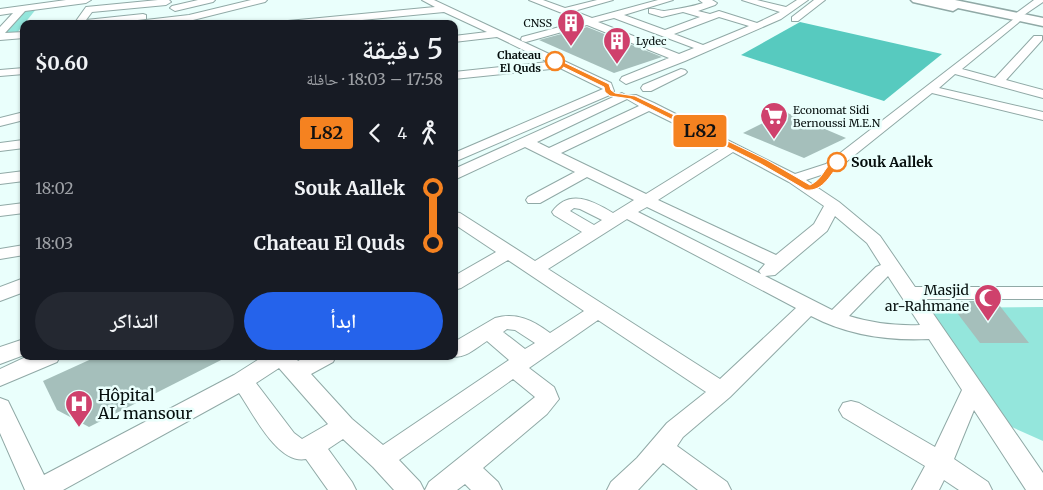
<!DOCTYPE html>
<html lang="ar">
<head>
<meta charset="utf-8">
<style>
  :root { --surface:#171b24; --page:#242831; --text:#f1f3f6; --muted:#9ea1a6; --accent:#2563eb }
  body { margin:0; font-family:Merriweather,"Noto Naskh Arabic",serif; background:var(--page); color:var(--text); direction:rtl; height:100vh; display:flex; flex-direction:column; font-size:19px; white-space:nowrap }
  * { box-sizing:border-box; margin:0 }
  p { font-size:16px; color:var(--muted) }
  .icon { flex:none; width:28px; height:28px; fill:none; stroke:currentColor; stroke-width:2; stroke-linecap:round; stroke-linejoin:round }
  .map { position:relative; flex:1; overflow:hidden; direction:ltr }
  .details { position:absolute; left:20px; top:20px; width:438px; height:340px; display:flex; flex-direction:column; background:var(--surface); border-radius:10px; box-shadow:0 1px 4px #0004; direction:rtl }
  .details>* { flex:none }
  .badge { padding:0 10px; border-radius:4px; font-size:18px; line-height:32px }
  .map>.badge { position:absolute; translate:-50% -50%; box-shadow:0 0 0 2px #fff }
  .legs { display:flex; align-items:center; gap:8px; height:55px; padding:0 15px; font-size:16px }
  .legs p { margin-inline-start:auto }
  .headline { display:flex; align-items:center; justify-content:space-between; height:85px; padding:0 15px }
  h1 { font-size:28px; font-weight:600; line-height:38px }
  .cta { display:flex; gap:10px; margin-top:auto; padding:10px 15px }
  .cta a { flex:1; height:58px; border-radius:30px; background:var(--accent); color:#fff; font-size:20px; font-weight:600; line-height:58px; text-align:center }
  .cta a+a { background:var(--page); color:var(--text) }
  ul { padding:0 15px; list-style:none }
  li { display:flex; align-items:center; gap:18px; height:55px; font-size:19px }
  li i { display:grid; place-items:center; width:8px; height:100%; margin:0 6px; background:currentColor }
  li i::after { content:''; width:12px; height:12px; margin:-6px; border:4px solid; border-radius:50%; background:var(--surface) }
  li p { margin-inline-start:auto }
  li:first-child i { background:linear-gradient(#0000 50%,currentColor 0) }
  li:last-child i { background:linear-gradient(currentColor 50%,#0000 0) }
  .map>svg:first-child { display:block }
  .green { fill:#94e6dc }
  .forest { fill:#57cabf }
  .building { fill:#a5bfbb }
  .lines { fill:none; stroke-linecap:round; stroke-linejoin:round }
  .minor-casing { stroke:#90a9a6; stroke-width:2 }
  .major-casing { stroke:#90a9a6; stroke-width:3 }
  .minor { fill:#fff; fill-rule:evenodd }
  .major { fill:#fff; fill-rule:evenodd }
  .line-1 { fill:#f58220; stroke:#fff }
  .stop-1-dot { fill:#fff; stroke:#f58220; stroke-width:2.5 }
  .labels { text-anchor:middle; stroke-width:5; stroke-linejoin:round; paint-order:stroke }
  .far-poi-label { font-size:11px; fill:#060f0e; stroke:#eafffc; text-anchor:start }
  .far-stop-label { font-size:11px; font-weight:bold; fill:#060f0e; stroke:#eafffc; text-anchor:end }
  .stop-label { font-size:14px; font-weight:bold; fill:#060f0e; stroke:#eafffc; text-anchor:start }
  .poi-label { font-size:14px; fill:#060f0e; stroke:#eafffc; text-anchor:end }
  .near-poi-label { font-size:16px; fill:#060f0e; stroke:#eafffc; text-anchor:start }
</style>
</head>
<body>
<div class="map">
<svg width="1043" height="490" viewBox="0 0 1043 490">
  <rect width="100%" height="100%" fill="#eafffc"/>
  <g class="green">
    <polygon points="37,8 16,34 3,35 24,10"/>
    <polygon points="1043,307 1043,441 994,419 921,308"/>
  </g>
  <polygon class="forest" points="800,22 942,54 884,101 741,55"/>
  <g class="building">
    <polygon points="587,27 662,57 614,73 539,40"/>
    <polygon points="785,112 846,138 804,158 743,133"/>
    <polygon points="948,301 996,301 1029,343 980,343"/>
    <polygon points="98,356 229,356 89,427 57,410 43,381"/>
  </g>
  <g class="lines">
    <defs>
      <g id="minor">
        <polygon points="66,0 91,0 86,3 25,11 5,33 24,32 24,38 0,40 0,27 13,13 0,15 0,9"/>
        <polygon points="158,0 169,0 171,2 166,5 92,12 86,20 143,14 146,15 146,19 104,24 66,24 76,21 86,7"/>
        <polygon points="198,0 215,0 213,2 175,11 170,8 172,6"/>
        <polygon points="251,0 267,0 265,2 189,21 165,24 132,24 137,21 189,15"/>
        <polygon points="422,0 434,0 611,83 614,91 612,94 454,162 454,153 603,89 560,68 454,79 454,72 548,62 497,37 454,42 454,36 487,32 444,12 321,24 283,24 288,21 435,7"/>
        <path d="M529,0h14l22,8 32,-8h16l-39,11 18,7 66,-18h15l-49,15 41,15 35,-13 -17,-5 -21,5 -13,-4v-4c5,-1 10,2 15,2 13,-2 27,-4 39,-8l-4,-3h13l5,3 -2,2 -17,6 12,3 9,-3 38,12 23,-11 -38,-12h15l29,7 11,-7h11l-27,19 -96,42 -59,23 -6,-4 2,-3 47,-19 -82,-33 -61,17 -4,-1 -1,-2 1,-2 60,-16zM719,17l30,9 -46,19 -29,-11zM614,18l80,30 -15,6 -81,-32z"/>
        <polygon points="814,0 825,0 798,21 792,21 792,17"/>
        <path d="M1034,0h9v2l-25,17 2,2 -2,2 -56,46 33,9 39,-42h8v4l-36,40 37,10v8l-88,-24 -16,14 104,24v8l-111,-27 -96,77 -30,10 33,22 41,34 35,51h128v12h-120l120,174v17h-17l-52,-80 -20,49 34,23 4,8h-33l-15,-10 -5,10h-27l13,-24 -82,-49 -4,-7 4,-7 8,-2 8,2 76,44 27,-57 -33,-51c-40,2 -82,-4 -118,-23l-81,81 -47,40 -6,9 50,36 4,8h-33l-35,-27 -25,27h-31l4,-8 26,-24 30,-35 39,-31 -108,-72 -69,48 25,19 5,12 -12,15 -64,54 15,14 4,8h-31l-6,-6 -8,6h-32l4,-8 106,-85 -22,-18 -114,81 21,22 4,8h-30l-21,-23 -30,-28 -15,10 24,33 4,8h-28l-22,-31c-28,6 -53,-46 -67,-66l-176,97h-38l-25,-57v-35l8,3 36,74 190,-100 30,-19h30l4,5 9,-5h29l-3,6 -22,12 41,45 31,26 126,-85 -22,-19c-10,6 -23,19 -35,15l2,-14 41,-24c21,-6 38,2 55,15l34,-22 -76,-51 -47,28 -7,2v-14l42,-24 -42,-28v-12l6,1 75,48 47,-29 -28,-17 -2,-3c17,-24 41,-11 61,1l21,-13 -47,-23 -47,26h-12l-2,-3 2,-3 47,-25 -50,-25 -71,33v-11l168,-76 5,3 9,-1 18,8 141,71 31,-10 189,-146 -2,-2 2,-2zM627,99l12,7 -90,42 -12,-6zM649,111l73,36 -76,47 -85,-41zM733,152l56,30 35,24 -10,18 -38,31 -118,-55zM647,207l118,57 -6,7 2,3 -123,-62zM574,208l6,1 22,11 -8,5 -24,-14zM835,216l32,27 14,22 -5,2 -44,43 -67,-34 10,-1 52,-44zM627,219l169,89 -76,71 -172,-110zM888,276l32,49c-24,1 -48,-2 -71,-9zM507,329l8,1 20,13 -10,6 -22,-17zM279,368l49,56 -26,15 -8,-6 -38,-50z"/>
        <polygon points="24,68 24,74 0,76 0,70"/>
        <polygon points="681,69 685,70 687,72 685,74 651,91 643,91 641,88 643,85"/>
        <polygon points="24,112 24,120 0,126 0,118"/>
        <polygon points="23,140 24,148 0,151 0,143"/>
        <polygon points="24,171 24,181 0,184 0,174"/>
        <polygon points="24,203 24,213 0,216 0,206"/>
        <polygon points="24,245 24,255 0,259 0,249"/>
        <polygon points="24,278 24,292 0,301 0,287"/>
        <polygon points="24,339 24,355 0,364 0,347"/>
        <polygon points="28,356 60,356 57,362 0,386 0,369"/>
      </g>
      <polygon id="major" points="911,0 955,0 1043,18 1043,26 958,8 953,11 913,2"/>
    </defs>
    <use href="#minor" class="minor-casing"/>
    <use href="#major" class="major-casing"/>
    <use href="#minor" class="minor"/>
    <use href="#major" class="major"/>
  </g>
  <path class="line-1" d="M553,59h4l52,25 2,6 4,3 20,3 132,64 43,25c13,-6 13,-16 24,-25l7,2c-10,11 -17,30 -35,28l-45,-26 -130,-65 -21,-3 -5,-4 -1,-5 -51,-25z"/>
  <defs>
    <symbol id="building-pin" viewBox="-11 -11 22 30"><path d="M0 17L-7.5 6A9.5 9.5 0 1 1 7.5 6Z" fill="#cf416c" stroke="#eafffc"/><path d="M-4-6H4V6H1V3H-1V6H-4ZM-2.5-4.3h1.7v1.8h-1.7ZM.8-4.3h1.7v1.8H.8ZM-2.5-1h1.7V.8h-1.7ZM.8-1h1.7V.8H.8Z" fill="#fff"/></symbol>
    <symbol id="supermarket-pin" viewBox="-11 -11 22 30"><path d="M0 17L-7.5 6A9.5 9.5 0 1 1 7.5 6Z" fill="#cf416c" stroke="#eafffc"/><path d="M-6-5.5h2.5l.6 2H6L4.5 2H-2.5L-4.4-4H-6ZM-1.5 3.2a1.3 1.3 0 1 0 .1 0ZM3 3.2a1.3 1.3 0 1 0 .1 0Z" fill="#fff"/></symbol>
    <symbol id="mosque-pin" viewBox="-11 -11 22 30"><path d="M0 17L-7.5 6A9.5 9.5 0 1 1 7.5 6Z" fill="#cf416c" stroke="#eafffc"/><path d="M3.5-4.9A6 6 0 1 0 3.5 4.9A5 5 0 1 1 3.5-4.9Z" fill="#fff"/></symbol>
    <symbol id="hospital-pin" viewBox="-11 -11 22 30"><path d="M0 17L-7.5 6A9.5 9.5 0 1 1 7.5 6Z" fill="#cf416c" stroke="#eafffc"/><path d="M-5-5h3v3.5h4V-5h3V5h-3V1.5h-4V5h-3Z" fill="#fff"/></symbol>
  </defs>
  <g fill-rule="evenodd">
    <use href="#building-pin" x="555" y="7" width="32" height="43"/>
    <use href="#building-pin" x="601" y="25" width="32" height="43"/>
    <use href="#supermarket-pin" x="758" y="100" width="32" height="43"/>
    <use href="#mosque-pin" x="972" y="282" width="32" height="43"/>
    <use href="#hospital-pin" x="63" y="388" width="32" height="43"/>
  </g>
  <g class="stop-1-dot">
    <circle cx="555" cy="61" r="9"/>
    <circle cx="837" cy="162" r="9"/>
  </g>
  <g class="labels">
    <g class="far-poi-label">
      <text x="552" y="27" text-anchor="end">CNSS</text>
      <text x="636" y="45">Lydec</text>
      <text x="793" y="114">Economat Sidi<tspan x="793" dy="13">Bernoussi M.E.N</tspan></text>
    </g>
    <g class="far-stop-label">
      <text x="541" y="59">Chateau<tspan x="541" dy="13">El Quds</tspan></text>
    </g>
    <g class="stop-label">
      <text x="851" y="167">Souk Aallek</text>
    </g>
    <g class="poi-label">
      <text x="969" y="295">Masjid<tspan x="969" dy="16">ar-Rahmane</tspan></text>
    </g>
    <g class="near-poi-label">
      <text x="98" y="401">Hôpital<tspan x="98" dy="18">AL mansour</tspan></text>
    </g>
  </g>
</svg>
<b class="badge" style="left:700px;top:131px;background:#f58220;color:#111">L82</b>
<section class="details">
<div class="headline"><div><h1>5 دقيقة</h1><p>17:58 – 18:03 · حافلة</p></div><b>$0.60</b></div>
<div class="legs"><svg class="icon" aria-label="walk" viewBox="0 0 24 24"><circle cx="13" cy="4" r="2"/><path d="M13 8l-2 6 4 7M11 14l-3 7M7 12l3-4h3l4 4"/></svg>4<svg class="icon" aria-label="back" viewBox="0 0 24 24"><path d="M15 5l-7 7 7 7"/></svg><b class="badge" style="background:#f58220;color:#111">L82</b></div>
<ul>
<li><i style="color:#f58220"></i><b>Souk Aallek</b><p>18:02</p></li>
<li><i style="color:#f58220"></i><b>Chateau El Quds</b><p>18:03</p></li>
</ul>
<div class="cta"><a>ابدأ</a><a>التذاكر</a></div>
</section>
</div>
</body>
</html>
